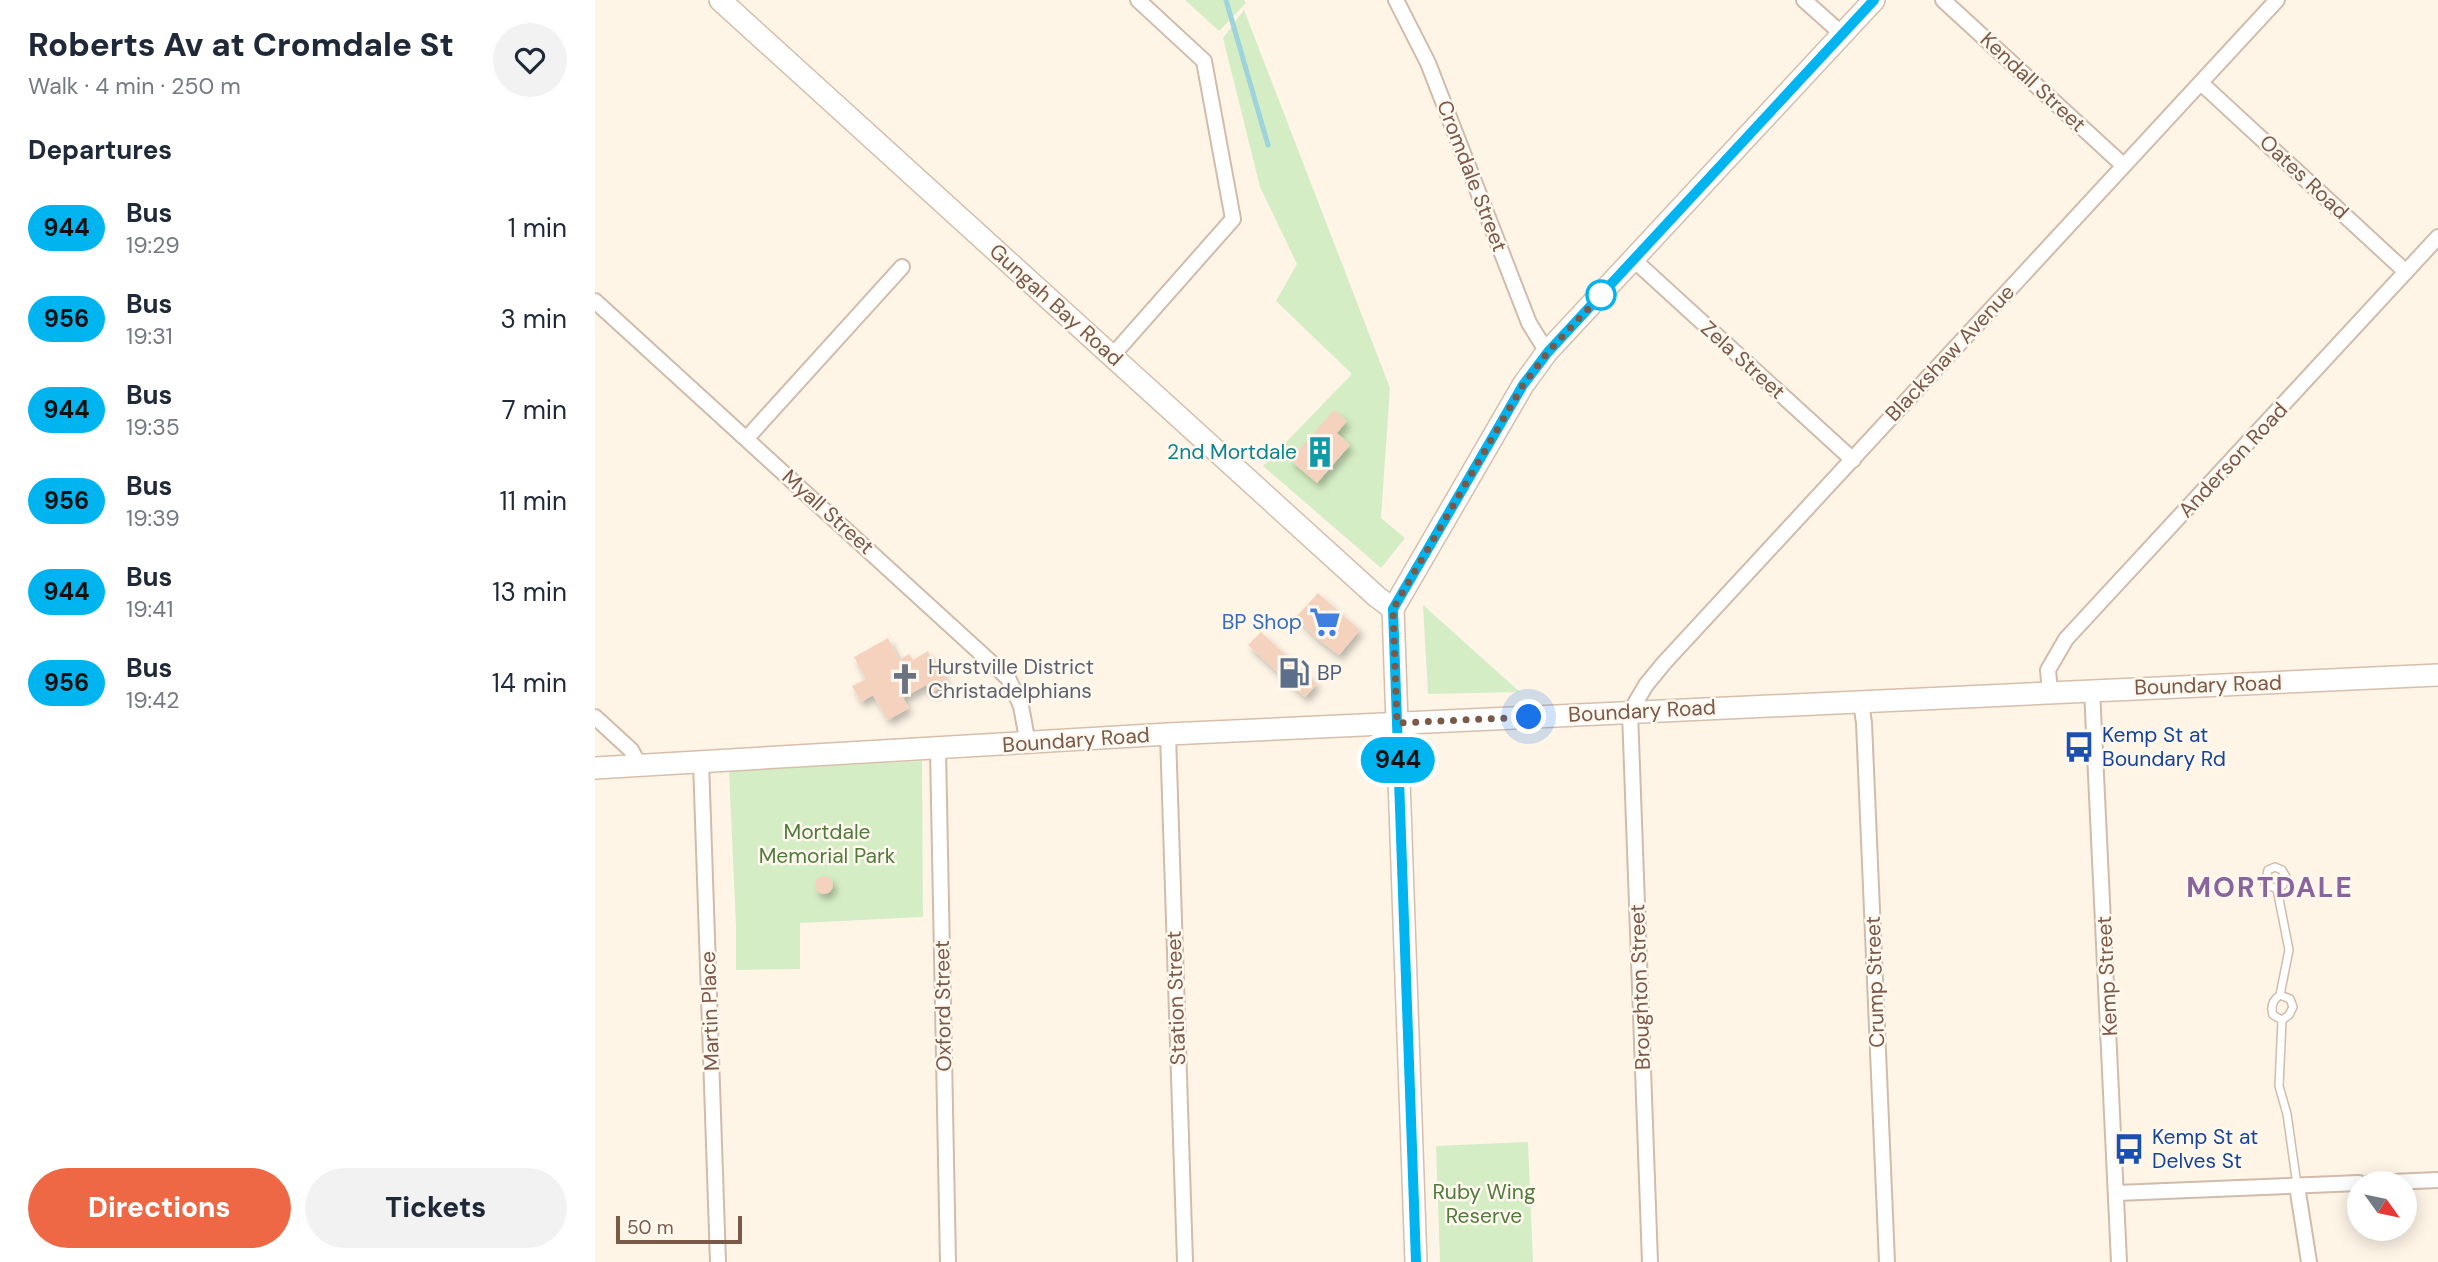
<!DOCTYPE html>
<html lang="en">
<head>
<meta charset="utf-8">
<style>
  :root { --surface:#fff; --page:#f2f2f3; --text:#1f2937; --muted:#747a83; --accent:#ef6845 }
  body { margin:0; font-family:"DM Sans",sans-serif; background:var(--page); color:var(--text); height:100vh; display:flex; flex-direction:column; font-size:26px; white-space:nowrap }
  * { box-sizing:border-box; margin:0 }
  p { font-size:23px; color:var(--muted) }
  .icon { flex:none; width:38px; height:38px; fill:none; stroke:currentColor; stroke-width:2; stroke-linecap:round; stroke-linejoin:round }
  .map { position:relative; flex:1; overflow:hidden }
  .sheet { display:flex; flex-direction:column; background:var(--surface); width:595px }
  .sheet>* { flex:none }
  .badge { padding:0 14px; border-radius:23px; font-size:24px; line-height:46px }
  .needle { width:46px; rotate:123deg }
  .controls { position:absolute; left:1752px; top:1171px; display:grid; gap:14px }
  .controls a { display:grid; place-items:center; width:70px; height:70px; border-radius:50%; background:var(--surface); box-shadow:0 4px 18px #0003; font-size:35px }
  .scale { position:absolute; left:21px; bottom:18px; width:126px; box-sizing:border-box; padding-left:7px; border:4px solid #7a5949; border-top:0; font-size:19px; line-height:24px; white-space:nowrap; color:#7a5949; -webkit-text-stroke:5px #fff8ef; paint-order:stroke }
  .you { position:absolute; width:35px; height:35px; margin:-18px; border:5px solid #fff; border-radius:50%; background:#1a73e8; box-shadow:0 0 0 10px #1a73e833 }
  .map>.badge { position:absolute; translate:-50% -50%; box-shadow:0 0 0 4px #fff }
  h2 { padding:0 28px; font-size:26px; line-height:63px }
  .round { display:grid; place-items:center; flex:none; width:74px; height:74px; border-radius:37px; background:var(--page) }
  .summary { display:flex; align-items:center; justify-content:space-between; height:119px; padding:0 28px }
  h1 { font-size:33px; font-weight:800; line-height:52px }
  .cta { display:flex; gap:14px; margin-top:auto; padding:14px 28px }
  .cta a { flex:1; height:80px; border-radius:42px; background:var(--accent); color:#fff; font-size:28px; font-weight:800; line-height:80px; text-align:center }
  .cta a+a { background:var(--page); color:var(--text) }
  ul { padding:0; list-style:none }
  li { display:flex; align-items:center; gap:21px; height:91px; padding:0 28px }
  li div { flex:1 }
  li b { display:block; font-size:26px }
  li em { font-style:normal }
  li .badge { min-width:77px; font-weight:700; text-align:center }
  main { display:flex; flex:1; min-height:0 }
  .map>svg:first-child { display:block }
  .green { fill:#d5edc4 }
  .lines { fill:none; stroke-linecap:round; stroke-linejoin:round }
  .stream { stroke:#9fd3dc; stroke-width:5 }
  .building { fill:#f5d2bd; filter:url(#shadow) }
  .lane-casing { stroke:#d1bbab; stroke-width:10 }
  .street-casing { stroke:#d1bbab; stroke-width:18 }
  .secondary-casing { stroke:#d7beab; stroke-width:24 }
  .lane { stroke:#fff; stroke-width:7 }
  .street { stroke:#fff; stroke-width:14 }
  .secondary { stroke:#fff; stroke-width:21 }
  .line-casing { stroke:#fff; stroke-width:16 }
  .line { stroke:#00b5ef; stroke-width:10 }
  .walk { stroke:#7a5949; stroke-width:7; stroke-dasharray:0 12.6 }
  .stop-dot { fill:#fff; stroke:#00b5ef; stroke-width:3.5 }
  .labels { text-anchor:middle; stroke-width:5; stroke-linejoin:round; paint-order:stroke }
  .street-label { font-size:21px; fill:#7a5949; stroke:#fff8ef }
  .culture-label { font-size:21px; fill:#0d838f; stroke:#fff8ef; text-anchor:end }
  .shop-label { font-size:21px; fill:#366cbe; stroke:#fff8ef; text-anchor:end }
  .worship-label { font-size:21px; fill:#5b616d; stroke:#fff8ef; text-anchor:start }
  .service-label { font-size:21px; fill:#4e5e75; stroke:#fff8ef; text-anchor:start }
  .transit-label { font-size:21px; fill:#164399; stroke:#fff8ef; text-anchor:start }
  .park-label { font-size:21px; fill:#517a3d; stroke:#fff8ef }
  .district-label { font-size:28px; font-weight:bold; letter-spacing:2px; fill:#89659d; stroke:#fff8ef }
</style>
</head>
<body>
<main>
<section class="sheet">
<div class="summary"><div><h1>Roberts Av at Cromdale St</h1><p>Walk · 4 min · 250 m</p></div><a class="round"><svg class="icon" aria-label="heart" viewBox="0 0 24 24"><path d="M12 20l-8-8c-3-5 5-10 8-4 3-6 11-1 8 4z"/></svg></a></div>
<h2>Departures</h2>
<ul>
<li><span class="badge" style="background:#00b5ef;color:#111">944</span><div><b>Bus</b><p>19:29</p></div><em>1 min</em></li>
<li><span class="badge" style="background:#00b5ef;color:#111">956</span><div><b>Bus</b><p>19:31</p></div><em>3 min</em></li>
<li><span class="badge" style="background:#00b5ef;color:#111">944</span><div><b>Bus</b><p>19:35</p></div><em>7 min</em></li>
<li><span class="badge" style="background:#00b5ef;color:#111">956</span><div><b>Bus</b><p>19:39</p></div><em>11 min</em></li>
<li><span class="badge" style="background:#00b5ef;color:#111">944</span><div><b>Bus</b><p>19:41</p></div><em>13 min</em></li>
<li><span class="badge" style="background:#00b5ef;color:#111">956</span><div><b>Bus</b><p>19:42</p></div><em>14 min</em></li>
</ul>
<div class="cta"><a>Directions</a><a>Tickets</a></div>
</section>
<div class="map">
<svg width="1843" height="1262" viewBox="0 0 1843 1262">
  <defs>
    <filter id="shadow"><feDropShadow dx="3.5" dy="5.5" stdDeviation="3.5" flood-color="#0004"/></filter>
  </defs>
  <rect width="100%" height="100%" fill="#fef5e7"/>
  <g class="green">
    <polygon points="590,0 649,0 651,3 624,31"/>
    <polygon points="649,10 795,388 786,518 810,538 786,568 668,466 757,374 681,301 702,264 665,187 628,38"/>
    <polygon points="828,605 925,692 833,694"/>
    <polygon points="327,761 328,917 205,923 205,969 141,970 141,926 134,771"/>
    <polygon points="933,1142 938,1262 845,1262 841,1146"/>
  </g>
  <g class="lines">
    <polyline class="stream" points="631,0 673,145"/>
  </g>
  <g class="building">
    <polygon points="739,410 752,421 742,433 755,445 722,483 695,460"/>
    <polygon points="723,593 765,630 744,655 720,637 701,617"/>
    <polygon points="666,632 722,684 710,697 653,645"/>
    <polygon points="293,638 304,660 314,654 318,660 333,651 338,661 341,660 343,662 352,683 336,693 331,685 308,698 314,708 293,720 278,695 266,702 257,686 271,679 259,657"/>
    <circle cx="229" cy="885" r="9"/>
  </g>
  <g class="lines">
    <defs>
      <g id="lane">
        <path d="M1682,889l6,-4 3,-8 -4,-7 -7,-3 -7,3 -3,14 12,5 12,61 -9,45c-7,5 -10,11 -7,20l9,5 -3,66 8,28 10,71"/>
        <polyline points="1685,995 1695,999 1698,1007 1694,1015 1687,1020"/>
      </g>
      <g id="street">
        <polyline points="801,0 833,63 934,323 952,352"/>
        <polyline points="1209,0 1247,34"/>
        <polyline points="1348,0 1528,165"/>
        <polyline points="1606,83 1811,272"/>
        <polyline points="1039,260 1258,460"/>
        <polyline points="0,301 413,678 426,706 433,744"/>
        <polyline points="517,356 638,219 609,61 543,0"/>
        <polyline points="152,438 307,267"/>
        <polyline points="1497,690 1524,1262"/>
        <polyline points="1455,692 1453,670 1471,639 1843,237"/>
        <polyline points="1266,702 1269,723 1292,1262"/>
        <polyline points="0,717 36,750 45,766"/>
        <polyline points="573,734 590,1262"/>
        <polyline points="343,750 353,1262"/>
        <polyline points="106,761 123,1262"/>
        <polyline points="1774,1183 1843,1180"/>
        <polyline points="1702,1186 1714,1262"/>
        <polyline points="1522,1193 1764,1183"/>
        <polyline points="1055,1262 1035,712 1051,685 1069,663 1682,0"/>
      </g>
      <g id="secondary">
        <polyline points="125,0 781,596 798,609"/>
        <polyline points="0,768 573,734 1843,675"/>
        <polyline points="821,1262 798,609 928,385 952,352 1279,0"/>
      </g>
    </defs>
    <use href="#lane" class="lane-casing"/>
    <use href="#street" class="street-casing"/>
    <use href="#secondary" class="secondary-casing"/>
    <use href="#lane" class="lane"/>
    <use href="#street" class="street"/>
    <use href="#secondary" class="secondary"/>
  </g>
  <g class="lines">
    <defs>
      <polyline id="line" points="821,1262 798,609 928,385 953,352 1279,0"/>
    </defs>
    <use href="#line" class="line-casing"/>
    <use href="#line" class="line"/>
    <polyline class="walk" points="934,717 802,723 798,609 928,385 953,352 1006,295"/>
  </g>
  <defs>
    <symbol id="building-bare" viewBox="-9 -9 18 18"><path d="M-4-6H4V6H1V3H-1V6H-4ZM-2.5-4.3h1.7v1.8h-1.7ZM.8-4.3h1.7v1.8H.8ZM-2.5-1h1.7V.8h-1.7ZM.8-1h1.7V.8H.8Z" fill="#0f9aa8" stroke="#fff8ef" stroke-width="2.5" paint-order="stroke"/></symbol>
    <symbol id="supermarket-bare" viewBox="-9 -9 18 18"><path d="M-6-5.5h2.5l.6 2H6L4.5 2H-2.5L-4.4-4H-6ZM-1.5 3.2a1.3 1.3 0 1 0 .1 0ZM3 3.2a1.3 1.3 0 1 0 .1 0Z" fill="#3f7fe0" stroke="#fff8ef" stroke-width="2.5" paint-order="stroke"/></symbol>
    <symbol id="fuel-bare" viewBox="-9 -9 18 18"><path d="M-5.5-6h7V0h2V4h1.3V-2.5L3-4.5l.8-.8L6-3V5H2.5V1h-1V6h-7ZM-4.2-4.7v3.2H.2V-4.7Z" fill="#5c6f8a" stroke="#fff8ef" stroke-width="2.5" paint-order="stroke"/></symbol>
    <symbol id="church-bare" viewBox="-9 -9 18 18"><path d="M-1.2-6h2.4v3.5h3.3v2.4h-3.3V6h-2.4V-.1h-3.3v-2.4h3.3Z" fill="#6b7280" stroke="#fff8ef" stroke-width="2.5" paint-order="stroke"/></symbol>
    <symbol id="bus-bare" viewBox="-9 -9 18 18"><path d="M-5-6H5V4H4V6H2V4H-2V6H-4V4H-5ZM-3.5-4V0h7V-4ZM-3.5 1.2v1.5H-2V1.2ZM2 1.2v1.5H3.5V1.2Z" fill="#1a4fb4" stroke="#fff8ef" stroke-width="2.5" paint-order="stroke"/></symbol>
  </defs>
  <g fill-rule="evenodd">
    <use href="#building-bare" x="703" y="430" width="44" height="44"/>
    <use href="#supermarket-bare" x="708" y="600" width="44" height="44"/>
    <use href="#fuel-bare" x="677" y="651" width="44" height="44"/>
    <use href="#church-bare" x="288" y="657" width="44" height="44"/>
    <use href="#bus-bare" x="1462" y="725" width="44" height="44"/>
    <use href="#bus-bare" x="1512" y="1127" width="44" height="44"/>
  </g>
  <circle class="stop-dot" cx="1006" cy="295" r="14"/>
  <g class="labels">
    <g class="street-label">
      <text transform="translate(1438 82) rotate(43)" y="7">Kendall Street</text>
      <text transform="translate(877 176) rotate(69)" y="7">Cromdale Street</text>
      <text transform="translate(1709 177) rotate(43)" y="7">Oates Road</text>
      <text transform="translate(461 305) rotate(42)" y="7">Gungah Bay Road</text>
      <text transform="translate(1355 353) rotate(-47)" y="7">Blackshaw Avenue</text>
      <text transform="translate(1148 360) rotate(42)" y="7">Zela Street</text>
      <text transform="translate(1638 460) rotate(-47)" y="7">Anderson Road</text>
      <text transform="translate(233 512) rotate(42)" y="7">Myall Street</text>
      <text transform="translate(1613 685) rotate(-2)" y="7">Boundary Road</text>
      <text transform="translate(1047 711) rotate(-3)" y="7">Boundary Road</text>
      <text transform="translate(481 740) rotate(-4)" y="7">Boundary Road</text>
      <text transform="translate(1512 976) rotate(-93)" y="7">Kemp Street</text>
      <text transform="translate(1280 982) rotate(-92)" y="7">Crump Street</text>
      <text transform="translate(1045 987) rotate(-92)" y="7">Broughton Street</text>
      <text transform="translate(581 998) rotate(-92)" y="7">Station Street</text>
      <text transform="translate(348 1006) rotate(-91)" y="7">Oxford Street</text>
      <text transform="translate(115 1011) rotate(-92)" y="7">Martin Place</text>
    </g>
    <g class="culture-label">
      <text x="702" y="459">2nd Mortdale</text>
    </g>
    <g class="shop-label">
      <text x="707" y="629">BP Shop</text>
    </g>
    <g class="worship-label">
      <text x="333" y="674">Hurstville District<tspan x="333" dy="24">Christadelphians</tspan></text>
    </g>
    <g class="service-label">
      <text x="722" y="680">BP</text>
    </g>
    <g class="transit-label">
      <text x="1507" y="742">Kemp St at<tspan x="1507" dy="24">Boundary Rd</tspan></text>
      <text x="1557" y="1144">Kemp St at<tspan x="1557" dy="24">Delves St</tspan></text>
    </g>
    <g class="park-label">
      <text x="232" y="839">Mortdale<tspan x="232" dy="24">Memorial Park</tspan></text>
      <text x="889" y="1199">Ruby Wing<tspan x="889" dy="24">Reserve</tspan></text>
    </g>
    <g class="district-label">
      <text x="1675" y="897">MORTDALE</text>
    </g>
  </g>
</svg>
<div class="controls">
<a><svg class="needle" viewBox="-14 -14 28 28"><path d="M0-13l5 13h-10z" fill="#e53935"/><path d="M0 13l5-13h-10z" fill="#747a83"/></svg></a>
</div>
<div class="scale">50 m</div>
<div class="you" style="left:934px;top:717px"></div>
<b class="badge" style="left:803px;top:760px;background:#00b5ef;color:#111">944</b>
</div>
</main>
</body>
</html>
